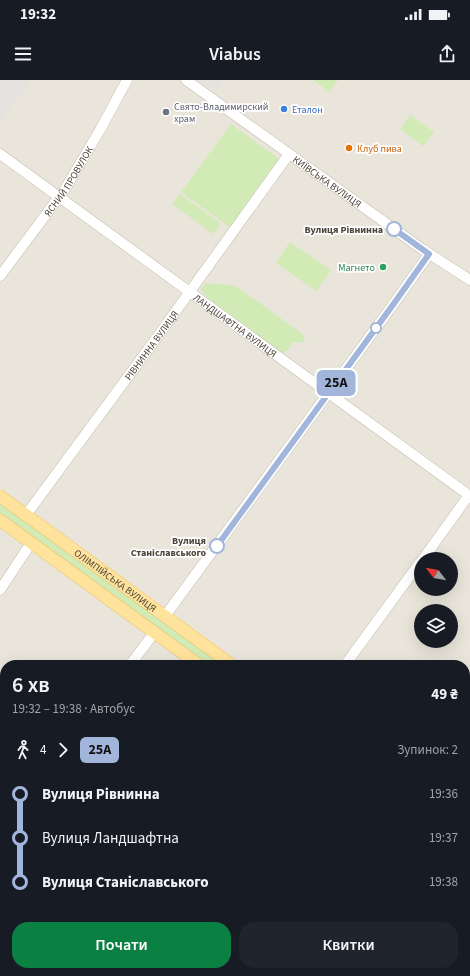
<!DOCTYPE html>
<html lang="uk">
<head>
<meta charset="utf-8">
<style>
  :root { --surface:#171b24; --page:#20242c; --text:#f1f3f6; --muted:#9ea1a6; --accent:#0b8043 }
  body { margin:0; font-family:"Source Sans 3",sans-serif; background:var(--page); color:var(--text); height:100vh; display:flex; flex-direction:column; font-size:15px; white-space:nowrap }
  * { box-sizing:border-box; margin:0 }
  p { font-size:13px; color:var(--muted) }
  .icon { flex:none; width:22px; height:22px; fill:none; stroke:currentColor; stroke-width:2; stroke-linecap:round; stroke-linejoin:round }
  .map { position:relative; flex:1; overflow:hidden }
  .panel { position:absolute; left:0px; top:580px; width:470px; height:316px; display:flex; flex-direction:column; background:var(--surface); border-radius:16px 16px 0 0; box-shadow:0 4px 16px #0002 }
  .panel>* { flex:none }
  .badge { padding:0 8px; border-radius:6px; font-size:14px; line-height:26px }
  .needle { width:26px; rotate:301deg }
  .tools { position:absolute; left:414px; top:472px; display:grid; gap:8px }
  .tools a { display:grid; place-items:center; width:44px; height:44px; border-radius:50%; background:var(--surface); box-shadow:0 4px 16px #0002; font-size:20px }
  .map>.badge { position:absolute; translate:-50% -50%; box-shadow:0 0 0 2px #fff }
  .legs { display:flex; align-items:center; gap:6px; height:44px; padding:0 12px; font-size:13px }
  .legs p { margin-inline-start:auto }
  .headline { display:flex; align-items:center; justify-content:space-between; height:68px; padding:0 12px }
  h1 { font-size:22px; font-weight:600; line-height:30px }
  .action { display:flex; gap:8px; margin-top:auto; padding:8px 12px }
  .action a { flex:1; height:46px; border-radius:16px; background:var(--accent); color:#fff; font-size:16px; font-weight:600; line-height:46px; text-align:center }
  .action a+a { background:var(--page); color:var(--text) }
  ul { padding:0 12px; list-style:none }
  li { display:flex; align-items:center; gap:14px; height:44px; font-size:15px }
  li i { display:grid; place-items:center; width:6px; height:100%; margin:0 5px; background:currentColor }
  li i::after { content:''; width:10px; height:10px; margin:-5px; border:3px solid; border-radius:50%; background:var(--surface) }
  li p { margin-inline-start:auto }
  li:first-child i { background:linear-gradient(#0000 50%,currentColor 0) }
  li:last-child i { background:linear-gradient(currentColor 50%,#0000 0) }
  .status { display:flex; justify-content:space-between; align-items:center; height:28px; padding:0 20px; background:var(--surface); direction:ltr }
  .status svg { height:11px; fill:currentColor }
  header { display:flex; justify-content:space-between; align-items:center; height:52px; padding:0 12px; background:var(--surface); font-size:18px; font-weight:600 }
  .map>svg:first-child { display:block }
  .residential { fill:#eae5da; fill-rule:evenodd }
  .green { fill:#d2eab5 }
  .parking { fill:#e5e3e0 }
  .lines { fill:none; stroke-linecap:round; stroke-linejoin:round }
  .minor-casing { stroke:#c2bbae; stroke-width:11 }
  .major-casing { stroke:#e6c16a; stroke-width:13 }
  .minor { stroke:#fff; stroke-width:10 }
  .major { stroke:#ffe39c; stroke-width:12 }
  .line-1-casing { stroke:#fff; stroke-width:9 }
  .line-1 { stroke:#a2b5db; stroke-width:6 }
  .shop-dot { fill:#3f7fe0; stroke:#fff; stroke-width:1.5 }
  .worship-dot { fill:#6b7280; stroke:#fff; stroke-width:1.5 }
  .food-dot { fill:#e8710a; stroke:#fff; stroke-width:1.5 }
  .stop-1-dot { fill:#fff; stroke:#a2b5db; stroke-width:2 }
  .leisure-dot { fill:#2e9e5b; stroke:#fff; stroke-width:1.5 }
  .labels { text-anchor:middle; stroke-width:3.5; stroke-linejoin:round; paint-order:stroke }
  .worship-label { font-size:10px; fill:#5b616d; stroke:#fff; text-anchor:start }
  .shop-label { font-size:10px; fill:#366cbe; stroke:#fff; text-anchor:start }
  .food-label { font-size:10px; fill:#c56008; stroke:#fff; text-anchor:start }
  .street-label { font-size:10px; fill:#4b4439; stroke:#fff }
  .stop-label { font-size:10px; font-weight:bold; fill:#4b4439; stroke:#fff; text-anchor:end }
  .leisure-label { font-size:10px; fill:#27864d; stroke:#fff; text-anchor:end }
</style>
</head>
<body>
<div class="status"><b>19:32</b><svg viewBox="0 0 49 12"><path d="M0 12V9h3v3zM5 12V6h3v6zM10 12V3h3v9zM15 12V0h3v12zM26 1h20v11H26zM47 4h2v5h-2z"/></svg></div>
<header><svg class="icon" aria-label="menu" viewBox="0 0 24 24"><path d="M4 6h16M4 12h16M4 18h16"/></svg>Viabus<svg class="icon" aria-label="share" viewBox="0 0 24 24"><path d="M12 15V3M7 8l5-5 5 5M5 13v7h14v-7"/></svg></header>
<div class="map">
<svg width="470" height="896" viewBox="0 0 470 896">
  <rect width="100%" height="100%" fill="#f6f3ec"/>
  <g class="residential">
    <path d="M0,0h470v749l-5,-3v-161h-221l-244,-177zM421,479h30v30h-30zM421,531h30v30h-30z"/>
    <polygon points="0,440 199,585 5,585 5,891 465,891 465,779 470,783 470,896 0,896"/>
  </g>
  <g class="green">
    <polygon points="313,0 338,0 330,12"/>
    <polygon points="410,35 434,52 423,66 400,49"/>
    <polygon points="231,44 282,81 232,149 181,112"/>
    <polygon points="180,114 221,144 213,154 172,124"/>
    <polygon points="290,162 331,190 316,211 276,183"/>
    <path d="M206,203l26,2 8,4 61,44 4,4 -1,4 -3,2 -5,-1 -4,1c-3,5 -3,9 -10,9l-75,-54 -6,-9z"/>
    <polygon points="0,416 232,585 199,585 0,440"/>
  </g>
  <g class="parking">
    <polygon points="0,0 31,0 1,41 0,41"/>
    <polygon points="200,0 224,0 216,11"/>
  </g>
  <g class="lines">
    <defs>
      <g id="minor">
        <path id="s1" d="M186,0l236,169 48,31"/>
        <path id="s2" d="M0,74l470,342"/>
        <path id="s3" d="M0,196l65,-87 35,-59 27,-50"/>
        <path id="s4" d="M26,435l129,-175 134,-186"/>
        <polyline points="423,479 469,415"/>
        <polyline points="0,510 31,463"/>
        <polyline points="165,536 395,222 429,174"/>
        <polyline points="130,585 154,553"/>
        <polyline points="345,585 421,481"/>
        <polyline points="465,699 470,692"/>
        <polyline points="0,765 5,758"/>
        <polyline points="365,891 372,896"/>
        <polyline points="14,896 18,891"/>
        <polyline points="190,896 194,891"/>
      </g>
      <g id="major">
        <path id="s5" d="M0,416l232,169"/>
        <polyline points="0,440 199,585"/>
        <polyline points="465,754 470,758"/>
        <polyline points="465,779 470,782"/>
      </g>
    </defs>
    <use href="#minor" class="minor-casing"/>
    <use href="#major" class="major-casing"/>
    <use href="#minor" class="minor"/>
    <use href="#major" class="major"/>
  </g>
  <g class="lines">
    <defs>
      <polyline id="line-1" points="217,466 395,222 429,174 394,149"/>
    </defs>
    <use href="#line-1" class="line-1-casing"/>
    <use href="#line-1" class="line-1"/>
  </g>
  <circle class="shop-dot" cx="284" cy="29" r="4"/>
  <circle class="worship-dot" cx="166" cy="32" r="4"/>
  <circle class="food-dot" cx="349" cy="68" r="4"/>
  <g class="stop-1-dot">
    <circle cx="394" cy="149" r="7"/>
    <circle cx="376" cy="248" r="5"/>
    <circle cx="217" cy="466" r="7"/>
  </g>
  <circle class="leisure-dot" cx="383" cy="187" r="4"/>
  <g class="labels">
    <g class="worship-label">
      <text x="174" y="30">Свято-Владимирский<tspan x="174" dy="12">храм</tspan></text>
    </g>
    <g class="shop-label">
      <text x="292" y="33">Еталон</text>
    </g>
    <g class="food-label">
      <text x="357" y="72">Клуб пива</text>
    </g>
    <g class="street-label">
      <text dy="4" stroke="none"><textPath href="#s3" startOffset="117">ЯСНИЙ ПРОВУЛОК</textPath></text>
      <text dy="4" stroke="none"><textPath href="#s1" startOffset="174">КИЇВСЬКА ВУЛИЦЯ</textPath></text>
      <text dy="4" stroke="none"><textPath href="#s2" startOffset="291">ЛАНДШАФТНА ВУЛИЦЯ</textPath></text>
      <text dy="4" stroke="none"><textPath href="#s4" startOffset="211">РІВНИННА ВУЛИЦЯ</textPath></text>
      <text dy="4" stroke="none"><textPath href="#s5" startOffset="143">ОЛІМПІЙСЬКА ВУЛИЦЯ</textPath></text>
    </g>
    <g class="stop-label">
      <text x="383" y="153">Вулиця Рівнинна</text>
      <text x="206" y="464">Вулиця<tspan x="206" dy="12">Станіславського</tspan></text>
    </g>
    <g class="leisure-label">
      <text x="375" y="191">Магнето</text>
    </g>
  </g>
</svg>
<div class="tools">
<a><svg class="needle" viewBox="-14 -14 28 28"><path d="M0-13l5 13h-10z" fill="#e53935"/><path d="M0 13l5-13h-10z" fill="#9ea1a6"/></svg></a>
<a><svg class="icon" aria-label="layers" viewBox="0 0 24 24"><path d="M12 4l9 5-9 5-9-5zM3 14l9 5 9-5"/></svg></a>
</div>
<b class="badge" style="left:336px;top:303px;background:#a2b5db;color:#111">25А</b>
<section class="panel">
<div class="headline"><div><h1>6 хв</h1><p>19:32 – 19:38 · Автобус</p></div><b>49 ₴</b></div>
<div class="legs"><svg class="icon" aria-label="walk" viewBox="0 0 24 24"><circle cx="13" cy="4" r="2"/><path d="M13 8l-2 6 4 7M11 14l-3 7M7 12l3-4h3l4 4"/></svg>4<svg class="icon" aria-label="forward" viewBox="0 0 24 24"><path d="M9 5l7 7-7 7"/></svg><b class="badge" style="background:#a2b5db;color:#111">25А</b><p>Зупинок: 2</p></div>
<ul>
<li><i style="color:#a2b5db"></i><b>Вулиця Рівнинна</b><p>19:36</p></li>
<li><i style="color:#a2b5db"></i><span>Вулиця Ландшафтна</span><p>19:37</p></li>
<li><i style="color:#a2b5db"></i><b>Вулиця Станіславського</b><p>19:38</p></li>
</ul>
<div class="action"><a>Почати</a><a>Квитки</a></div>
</section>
</div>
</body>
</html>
